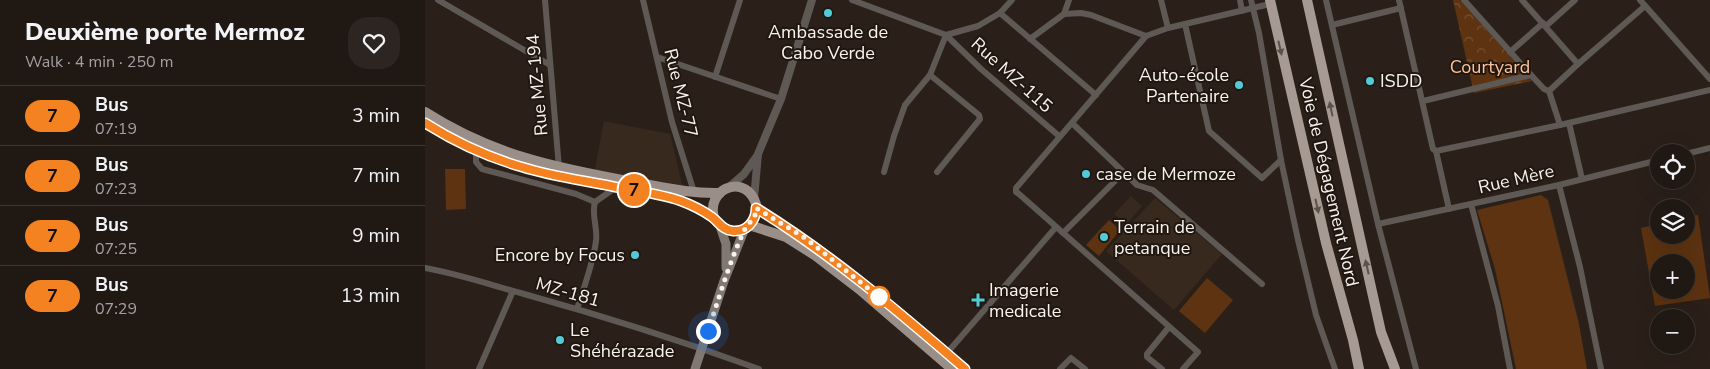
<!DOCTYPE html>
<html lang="en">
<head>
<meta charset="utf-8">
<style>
  :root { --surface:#201813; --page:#2d2521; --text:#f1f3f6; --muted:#a2a0a0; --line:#3d3733 }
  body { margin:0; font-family:"Nunito Sans",sans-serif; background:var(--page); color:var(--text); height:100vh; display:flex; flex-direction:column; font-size:19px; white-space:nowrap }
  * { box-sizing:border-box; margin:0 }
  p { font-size:16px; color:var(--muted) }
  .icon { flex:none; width:28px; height:28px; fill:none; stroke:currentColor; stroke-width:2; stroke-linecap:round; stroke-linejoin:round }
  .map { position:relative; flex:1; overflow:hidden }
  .panel { display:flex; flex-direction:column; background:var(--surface); width:425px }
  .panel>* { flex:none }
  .badge { padding:0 10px; border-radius:16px; font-size:18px; line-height:32px }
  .fabs { position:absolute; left:1225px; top:144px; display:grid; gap:10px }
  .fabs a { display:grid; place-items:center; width:45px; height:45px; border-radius:50%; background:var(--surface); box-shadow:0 5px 20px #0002,0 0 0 1px var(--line); font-size:25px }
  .you { position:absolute; width:25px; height:25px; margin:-12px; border:4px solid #fff; border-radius:50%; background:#1a73e8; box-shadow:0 0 0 8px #1a73e833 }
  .map>.badge { position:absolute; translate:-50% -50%; box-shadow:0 0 0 2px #fff }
  .round { display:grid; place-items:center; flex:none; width:52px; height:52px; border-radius:20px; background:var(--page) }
  .headline { display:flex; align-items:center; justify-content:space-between; height:85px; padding:0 25px }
  h1 { font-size:24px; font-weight:800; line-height:38px }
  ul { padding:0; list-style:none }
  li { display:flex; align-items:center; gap:15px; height:60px; padding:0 25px; border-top:1px solid var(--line) }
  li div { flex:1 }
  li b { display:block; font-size:19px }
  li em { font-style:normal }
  li .badge { min-width:55px; font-weight:700; text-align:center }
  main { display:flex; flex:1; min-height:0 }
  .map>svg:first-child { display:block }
  .built { fill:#38291f }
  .park { fill:url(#park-crowns) }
  .pitch { fill:#5d3311; fill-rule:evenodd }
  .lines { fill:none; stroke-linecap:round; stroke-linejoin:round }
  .minor { stroke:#5e5955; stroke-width:6 }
  .tertiary { stroke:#5e5955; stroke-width:8 }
  .secondary { stroke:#807872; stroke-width:9 }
  .primary { stroke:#9a8f88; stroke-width:10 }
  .trunk { stroke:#a69a92; stroke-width:10 }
  .oneway { fill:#5c524a }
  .line-casing { stroke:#fff; stroke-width:11 }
  .line { stroke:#f58220; stroke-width:8 }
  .walk { stroke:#f9f2ee; stroke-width:5; stroke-dasharray:0 9 }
  .poi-dot { fill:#52cbd9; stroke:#201710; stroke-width:2 }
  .stop-dot { fill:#fff; stroke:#f58220; stroke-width:2.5 }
  .labels { text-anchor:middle; stroke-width:4; stroke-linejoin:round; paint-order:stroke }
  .poi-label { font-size:18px; fill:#f9f2ee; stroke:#201710; text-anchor:start }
  .park-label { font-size:18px; fill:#fec299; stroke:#201710 }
  .street-label { font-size:18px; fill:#f9f2ee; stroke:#201710 }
</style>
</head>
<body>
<main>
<section class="panel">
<div class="headline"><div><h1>Deuxième porte Mermoz</h1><p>Walk · 4 min · 250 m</p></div><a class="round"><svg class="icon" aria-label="heart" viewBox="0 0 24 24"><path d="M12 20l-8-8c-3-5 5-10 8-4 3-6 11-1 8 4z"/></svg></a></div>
<ul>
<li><span class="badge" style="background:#f58220;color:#111">7</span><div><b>Bus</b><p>07:19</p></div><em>3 min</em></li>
<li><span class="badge" style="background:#f58220;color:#111">7</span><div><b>Bus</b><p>07:23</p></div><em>7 min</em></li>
<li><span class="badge" style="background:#f58220;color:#111">7</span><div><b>Bus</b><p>07:25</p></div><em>9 min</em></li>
<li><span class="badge" style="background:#f58220;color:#111">7</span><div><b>Bus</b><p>07:29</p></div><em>13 min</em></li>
</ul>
</section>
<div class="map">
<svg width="1285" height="369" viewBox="0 0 1285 369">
  <defs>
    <pattern id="park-crowns" width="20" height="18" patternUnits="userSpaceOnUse" patternTransform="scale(1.25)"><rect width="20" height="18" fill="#5d3311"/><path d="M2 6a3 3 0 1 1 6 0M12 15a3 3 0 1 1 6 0" fill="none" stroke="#755134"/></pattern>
  </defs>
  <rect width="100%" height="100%" fill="#2a2019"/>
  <g class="built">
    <polygon points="179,121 245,134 258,188 169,174"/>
    <polygon points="706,196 717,206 702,224 689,214"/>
    <polygon points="730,198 797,254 749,310 681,251"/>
  </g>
  <polygon class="park" points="1028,0 1035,0 1107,81 1049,93"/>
  <g class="pitch">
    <polygon points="20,169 40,169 41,209 21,210"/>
    <polygon points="1116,195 1123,200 1154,324 1162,369 1091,369 1070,269 1052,210"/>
    <path d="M1273,215l12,83 -55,8 -14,-78 18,-4v11h27v-18zM1234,262h27v28h-27z"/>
    <polygon points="684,220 695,230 674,256 661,245"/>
    <polygon points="782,278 808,300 780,333 754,311"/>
  </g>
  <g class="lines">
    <g class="minor">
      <polyline points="13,0 125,65"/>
      <polyline points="120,0 134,168"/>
      <polyline points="218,0 247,122 269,192"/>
      <polyline points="427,0 521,35 553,26 575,13 587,0"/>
      <polyline points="736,0 743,28"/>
      <polyline points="815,0 817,11"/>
      <polyline points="826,0 834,33 856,160 873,240 891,315 910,369"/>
      <polyline points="901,0 953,224 991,369"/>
      <polyline points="974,0 1008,149 1011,151 1024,209"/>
      <polyline points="1039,0 1106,75 1119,89 1124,91"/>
      <polyline points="1097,0 1153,64"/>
      <polyline points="1215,0 1285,79"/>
      <polyline points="575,13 671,95"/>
      <polyline points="639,14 656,13 666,15 721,36"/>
      <polyline points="760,24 784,131 837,178 856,160"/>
      <polyline points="907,25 976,8"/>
      <polyline points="1121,26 1150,0"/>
      <polyline points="605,39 639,14 644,0"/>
      <polyline points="1085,52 1118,23"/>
      <polyline points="232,57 356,99"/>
      <polyline points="505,75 554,115 555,119 512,172"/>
      <polyline points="290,77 315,0"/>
      <polyline points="998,101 1106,75"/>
      <polyline points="647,123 712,185 728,190 837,284"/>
      <polyline points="1144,123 1157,179"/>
      <polyline points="1135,125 1124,91 1153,64 1220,6"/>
      <polyline points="51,150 51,162 57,169 151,194 170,202 190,188"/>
      <polyline points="1011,151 1135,125 1285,90"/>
      <polyline points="1261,154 1285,148"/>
      <polyline points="459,172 469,136 480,105 505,75 521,35 556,69 634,136"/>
      <polyline points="1134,185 1155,267 1176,369"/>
      <polyline points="1046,204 1073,306 1085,369"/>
      <polyline points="953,224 1134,185 1234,160"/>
      <polyline points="638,233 698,173"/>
      <path d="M0,268c34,6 66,17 99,26 79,22 158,47 235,75"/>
      <path d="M152,309c7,-22 16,-45 19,-68 2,-13 -5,-27 -1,-39"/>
      <polyline points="522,353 631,227"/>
      <polyline points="54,369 88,291"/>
      <polyline points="635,369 646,358 660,369"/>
      <polyline points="737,369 722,357 722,354 744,327"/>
      <polyline points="758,369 773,352 594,194 591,192 591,188 721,36 743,28 845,4"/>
    </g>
    <g class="tertiary">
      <polyline points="303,188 319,174 332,156"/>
      <polyline points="329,199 333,154 356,99 387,0"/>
    </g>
    <g class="secondary">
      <polyline points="295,226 301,244 301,268"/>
      <polyline points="270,369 299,281 320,228"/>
    </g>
    <g class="primary">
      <path d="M0,112c67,43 131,56 208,70 29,5 57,12 87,11"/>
      <path d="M0,123c59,37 112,48 179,62 26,5 53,7 78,16 10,4 21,9 30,16 8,6 10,14 21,14 16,1 29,-17 21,-32 -13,-25 -48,-9 -40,19"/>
      <path d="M331,207c75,47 142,104 209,162"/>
      <polyline points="324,225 361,237 391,256 434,289 527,369"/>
    </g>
    <g class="trunk">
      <polyline points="845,0 901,243 928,340 934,369"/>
      <polyline points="882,0 956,332 970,369"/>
    </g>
  </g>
  <defs><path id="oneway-solid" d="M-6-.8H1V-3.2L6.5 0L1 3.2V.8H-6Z" transform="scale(1.25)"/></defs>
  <g class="oneway">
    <use href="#oneway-solid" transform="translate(855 48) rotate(77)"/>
    <use href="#oneway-solid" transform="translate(906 109) rotate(-102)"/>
    <use href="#oneway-solid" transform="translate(892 206) rotate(77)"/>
    <use href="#oneway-solid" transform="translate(942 267) rotate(-103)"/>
  </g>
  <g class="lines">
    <defs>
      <path id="line" d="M0,123c30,19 62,34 97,44 28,9 59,13 89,19 23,5 47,7 70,15 11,4 21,9 31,16 7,5 10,13 21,14 14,1 23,-10 23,-23 75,46 142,103 209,161"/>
    </defs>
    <use href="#line" class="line-casing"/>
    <use href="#line" class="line"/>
    <path class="walk" d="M283,331c11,-33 21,-68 36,-100 4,-10 12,-10 12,-23l49,30 74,59"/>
  </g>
  <g class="poi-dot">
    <circle cx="403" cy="13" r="5"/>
    <circle cx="945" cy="81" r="5"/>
    <circle cx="814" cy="85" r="5"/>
    <circle cx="661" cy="174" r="5"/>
    <circle cx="679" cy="237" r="5"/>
    <circle cx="210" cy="255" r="5"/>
    <path d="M550.5 292.5h5v5h5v5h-5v5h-5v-5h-5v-5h5z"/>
    <circle cx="135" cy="340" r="5"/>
  </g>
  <circle class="stop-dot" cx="454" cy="297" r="10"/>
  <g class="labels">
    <g class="poi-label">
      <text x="403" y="38" text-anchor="middle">Ambassade de<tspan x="403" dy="21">Cabo Verde</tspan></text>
      <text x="804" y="81" text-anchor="end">Auto-école<tspan x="804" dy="21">Partenaire</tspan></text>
      <text x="955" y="87">ISDD</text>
      <text x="671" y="180">case de Mermoze</text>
      <text x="689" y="233">Terrain de<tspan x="689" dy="21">petanque</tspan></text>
      <text x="200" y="261" text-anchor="end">Encore by Focus</text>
      <text x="564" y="296">Imagerie<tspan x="564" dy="21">medicale</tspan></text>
      <text x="145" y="336">Le<tspan x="145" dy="21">Shéhérazade</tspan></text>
    </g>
    <g class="park-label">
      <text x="1065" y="73">Courtyard</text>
    </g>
    <g class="street-label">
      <text transform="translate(587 75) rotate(42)" y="6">Rue MZ-115</text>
      <text transform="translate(112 85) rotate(-95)" y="6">Rue MZ-194</text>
      <text transform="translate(256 93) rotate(76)" y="6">Rue MZ-77</text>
      <text transform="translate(1091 179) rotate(-13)" y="6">Rue Mère</text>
      <text transform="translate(904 182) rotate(77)" y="6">Voie de Dégagement Nord</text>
      <text transform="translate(143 292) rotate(16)" y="6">MZ-181</text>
    </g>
  </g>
</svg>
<div class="fabs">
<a><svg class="icon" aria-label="locate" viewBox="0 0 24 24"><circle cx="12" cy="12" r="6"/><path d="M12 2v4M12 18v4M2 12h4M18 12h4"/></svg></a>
<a><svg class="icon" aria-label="layers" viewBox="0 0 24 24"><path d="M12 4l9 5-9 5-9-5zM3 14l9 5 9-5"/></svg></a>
<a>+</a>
<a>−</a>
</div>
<div class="you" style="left:283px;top:331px"></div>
<b class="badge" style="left:209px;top:190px;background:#f58220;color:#111">7</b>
</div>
</main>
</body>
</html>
